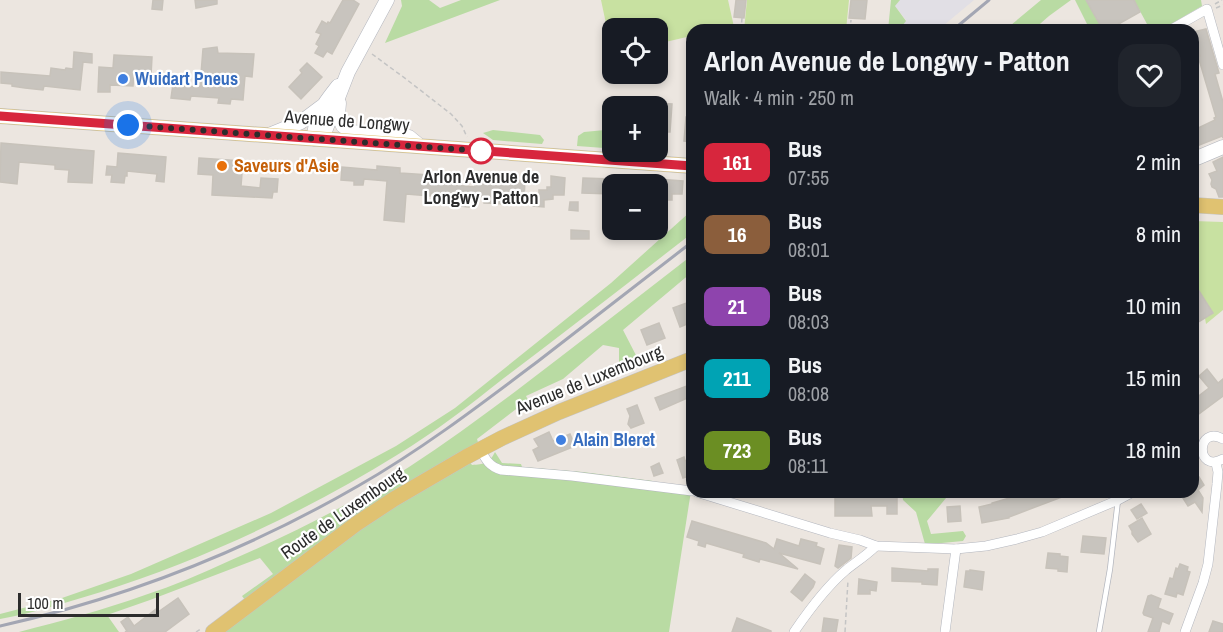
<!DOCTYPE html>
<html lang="en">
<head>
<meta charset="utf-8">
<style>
  :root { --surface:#171b24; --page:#20242c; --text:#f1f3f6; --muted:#9ea1a6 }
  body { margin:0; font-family:"Archivo Narrow",sans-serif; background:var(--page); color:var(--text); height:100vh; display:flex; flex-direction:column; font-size:22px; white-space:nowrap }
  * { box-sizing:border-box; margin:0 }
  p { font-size:20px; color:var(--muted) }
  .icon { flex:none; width:33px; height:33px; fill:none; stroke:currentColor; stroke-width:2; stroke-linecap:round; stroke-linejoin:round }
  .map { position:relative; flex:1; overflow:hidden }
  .drawer { position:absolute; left:686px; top:24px; width:513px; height:474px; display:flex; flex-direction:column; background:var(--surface); border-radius:18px; box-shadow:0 3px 9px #0003 }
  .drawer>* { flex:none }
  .badge { padding:0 12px; border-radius:9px; font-size:21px; line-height:39px }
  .fabs { position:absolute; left:602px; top:18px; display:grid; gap:12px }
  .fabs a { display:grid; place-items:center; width:66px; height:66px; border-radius:12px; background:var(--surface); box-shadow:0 3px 9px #0003; font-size:30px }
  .scale { position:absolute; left:18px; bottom:15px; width:141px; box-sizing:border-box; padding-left:6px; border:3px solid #2c2c2c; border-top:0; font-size:16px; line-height:21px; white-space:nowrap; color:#2c2c2c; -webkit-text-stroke:4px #fff; paint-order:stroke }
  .you { position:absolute; width:30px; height:30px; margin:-15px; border:4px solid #fff; border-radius:50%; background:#1a73e8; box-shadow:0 0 0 9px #1a73e833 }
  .map>.badge { position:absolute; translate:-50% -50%; box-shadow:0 0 0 3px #fff }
  .round { display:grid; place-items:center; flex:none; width:63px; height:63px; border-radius:18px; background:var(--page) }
  .headline { display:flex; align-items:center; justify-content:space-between; height:102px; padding:0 18px }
  h1 { font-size:28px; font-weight:700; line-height:45px }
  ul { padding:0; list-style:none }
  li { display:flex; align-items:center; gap:18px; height:72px; padding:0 18px }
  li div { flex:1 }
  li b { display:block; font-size:22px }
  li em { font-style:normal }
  li .badge { min-width:66px; font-weight:700; text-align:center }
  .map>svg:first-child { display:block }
  .industrial { fill:#e1dfe5 }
  .green { fill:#b9dba3 }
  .pitch { fill:#c8e1a1 }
  .building { fill:#c8c4be; stroke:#c7c2ba; stroke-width:1.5 }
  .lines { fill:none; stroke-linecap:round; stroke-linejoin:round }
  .service-casing { stroke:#b3b6be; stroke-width:6 }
  .minor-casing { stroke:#b3b6be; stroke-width:10 }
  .secondary-casing { stroke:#b3b6be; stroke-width:15 }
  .primary-casing { stroke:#c4c4c4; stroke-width:16 }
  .path { stroke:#c4c4c4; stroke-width:1.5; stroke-dasharray:4.5 3; stroke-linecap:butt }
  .service { stroke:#fff; stroke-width:4.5 }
  .minor { stroke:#fff; stroke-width:9 }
  .secondary { stroke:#fff; stroke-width:14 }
  .primary { stroke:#e0c271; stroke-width:15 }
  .rail { stroke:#a3a6b3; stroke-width:3 }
  .line-casing { stroke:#fff; stroke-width:14 }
  .line { stroke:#d7263d; stroke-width:9 }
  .walk { stroke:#2c2c2c; stroke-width:6; stroke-dasharray:0 10.8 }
  .shop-dot { fill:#3f7fe0; stroke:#fff; stroke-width:2 }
  .stop-dot { fill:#fff; stroke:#d7263d; stroke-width:3 }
  .food-dot { fill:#e8710a; stroke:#fff; stroke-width:2 }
  .labels { text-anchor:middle; stroke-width:4.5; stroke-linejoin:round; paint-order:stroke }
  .shop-label { font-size:18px; font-weight:bold; fill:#366cbe; stroke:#fff; text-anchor:start }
  .street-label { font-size:18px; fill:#2c2c2c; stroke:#fff }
  .food-label { font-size:18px; font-weight:bold; fill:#c56008; stroke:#fff; text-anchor:start }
  .stop-label { font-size:18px; font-weight:bold; fill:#2c2c2c; stroke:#fff }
</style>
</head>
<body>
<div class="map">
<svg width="1223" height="632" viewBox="0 0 1223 632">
  <rect width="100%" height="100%" fill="#ece6e0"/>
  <polygon class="industrial" points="900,0 974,0 938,30 899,30 906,20 895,6"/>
  <g class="green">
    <polygon points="401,0 429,0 440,8 461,0 500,0 385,43 402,6"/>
    <polygon points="891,0 900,0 895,6 906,21 899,30 888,30"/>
    <polygon points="1041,0 1071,0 1049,16 1033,30 1005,30"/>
    <polygon points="1075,0 1086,0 1103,30 1090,30"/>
    <polygon points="1134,0 1201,0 1202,6 1164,28 1155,28 1147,24"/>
    <polygon points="493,130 540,135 544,140 542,144 493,140 483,133"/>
    <polygon points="605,130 604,148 577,146 578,136 584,132"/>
    <path d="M691,211v23c-62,48 -124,97 -187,144 -34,27 -69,54 -107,77 -92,57 -193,104 -296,137 -33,10 -67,21 -101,27v-5l62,-16 69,-24 140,-61 125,-67 59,-38 156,-125z"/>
    <path d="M691,256v17l-68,57 17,33 -14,8h-7v-23l-16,-3 -40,34 -37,17 2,4 -51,39 3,10 -14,8 6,8c12,-1 17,-1 23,-13l7,11 19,1 1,3 61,5 70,9v4l38,6 -22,141h-456l35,-28 -6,-8 31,-22 -13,-16 -110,42 -43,15 12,17h-100c42,-11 84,-22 126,-37 28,-9 56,-21 84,-34 62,-27 123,-57 180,-94 37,-24 72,-50 107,-76 59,-45 117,-90 175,-135z"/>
    <polygon points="902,492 951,492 927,521 931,534 963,531 966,536 963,541 931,544 925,544 916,512 903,500"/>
  </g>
  <g class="pitch">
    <polygon points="601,0 728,0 734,27 722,30 692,30 691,36 657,44 657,28 612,28 612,52"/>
    <polygon points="747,0 849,0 846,30 744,30"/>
    <polygon points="1193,221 1223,222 1223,310 1206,324 1205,318 1193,326"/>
  </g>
  <g class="building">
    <polygon points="153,0 163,0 162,10 152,9"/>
    <polygon points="195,0 217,0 217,4 196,8"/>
    <polygon points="343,0 353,0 359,4 332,54 327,51 323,57 315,53 319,46 316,44 321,34 316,32 322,21 327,24 328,22 330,23"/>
    <polygon points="736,0 746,0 744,18 734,17"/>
    <polygon points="851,0 867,0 865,19 849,18"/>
    <polygon points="1086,0 1134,0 1140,12 1108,30 1103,30"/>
    <polygon points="1206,29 1219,73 1215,74 1223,102 1223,138 1222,136 1192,148 1192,131 1215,120 1214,118 1216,117 1198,56 1200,56 1193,32"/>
    <polygon points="217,47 218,53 254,54 252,77 245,76 243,100 231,99 230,104 218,103 219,98 191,96 190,100 171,98 173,84 197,87 198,73 201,74 203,49"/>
    <polygon points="74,52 92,54 92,63 83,62 80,90 44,86 43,90 25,88 12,86 12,84 1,83 1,72 50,76 51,68 65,70 66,68 73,69"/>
    <polygon points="114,55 152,57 151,76 134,74 133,86 110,85 110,92 98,92 99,67 113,68"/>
    <polygon points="307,63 322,77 301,99 289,87 302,73 300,70"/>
    <polygon points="657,103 672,104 670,132 667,132 666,140 657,139"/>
    <polygon points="686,117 692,118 692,142 684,141"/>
    <polygon points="1,143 94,151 92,183 68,182 69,170 55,169 55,165 19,162 17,184 0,182"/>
    <polygon points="118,153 166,157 164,182 156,181 157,174 127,171 127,176 125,176 124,183 111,182 112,175 106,175 107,166 117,167"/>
    <polygon points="1223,157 1223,197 1219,197 1216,189 1212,187 1211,184 1212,180 1209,174 1217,171 1213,162"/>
    <polygon points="199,158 243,161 241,186 260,188 261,178 278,179 277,192 273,192 272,198 212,195 213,175 198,174"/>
    <polygon points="377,166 400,168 400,173 445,176 445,177 455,178 454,185 475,187 476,173 508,176 508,180 525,181 524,199 506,198 506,204 484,203 484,197 470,196 469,207 460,206 460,204 456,204 457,195 431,193 430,196 406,194 404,222 384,220 387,181 364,179 363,185 354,185 354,181 341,180 342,167 377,170"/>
    <polygon points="551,176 565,178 564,195 553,195 553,199 544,200 544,207 533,206 534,196 539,196 539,190 547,190 547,187 551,187"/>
    <polygon points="583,178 612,179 612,194 582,193"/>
    <polygon points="657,179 683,181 682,194 672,194 672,200 657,200"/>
    <polygon points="570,202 578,202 578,211 569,210"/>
    <polygon points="571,230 589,231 589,239 571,239"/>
    <polygon points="1192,280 1213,313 1192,326"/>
    <polygon points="692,301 692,322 680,327 673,308"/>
    <polygon points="659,323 665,338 647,345 641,330"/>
    <polygon points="1207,369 1218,383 1223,379 1223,396 1192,419 1192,401 1209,388 1199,376"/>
    <polygon points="692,384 692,396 660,410 655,398"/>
    <polygon points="637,405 644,423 631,428 628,424 630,416 627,409"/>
    <polygon points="549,432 553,441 570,434 575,446 538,461 533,450 539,447 534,439"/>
    <polygon points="684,457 685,461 692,458 692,475 683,478 677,460"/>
    <polygon points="659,463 663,473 654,476 651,467"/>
    <polygon points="1199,477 1204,485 1198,490 1203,498 1202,512 1195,502 1188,506 1183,498 1184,497 1181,492 1192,492 1192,480"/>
    <polygon points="1012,492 1075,492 1009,517 1009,518 982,523 979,507 992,504 992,503 1013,497"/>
    <polygon points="897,494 897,514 887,514 887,506 871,506 872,516 835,516 835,496 877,497 877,495"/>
    <polygon points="1141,504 1147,513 1137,519 1131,510"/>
    <polygon points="960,506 961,521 948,522 947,507"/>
    <polygon points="1142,518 1151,534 1138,542 1132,534 1132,531 1129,526"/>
    <polygon points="692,521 766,543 774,549 777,539 799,546 801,539 817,543 816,546 824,549 820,564 779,553 798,569 760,559 759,562 743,557 744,554 706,543 705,547 698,545 699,541 687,537"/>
    <polygon points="1083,536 1106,538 1104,554 1081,552"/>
    <polygon points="839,545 852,547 851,558 838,568 835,566"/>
    <polygon points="1048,553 1060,554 1060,556 1068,557 1067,572 1058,571 1058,569 1046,568"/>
    <polygon points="1180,564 1188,567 1187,571 1190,572 1183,595 1177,593 1176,597 1165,594 1170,578 1173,579 1176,568 1178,569"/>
    <polygon points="892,568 928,571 928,569 938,569 937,585 922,584 922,582 892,581"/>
    <polygon points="970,570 984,572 982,590 964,587 966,571 970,571"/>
    <polygon points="805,574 815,582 813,587 802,601 791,592"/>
    <polygon points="859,579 877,582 876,591 870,590 870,594 858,594"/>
    <polygon points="1151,595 1161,599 1158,608 1173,614 1169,624 1162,621 1159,632 1148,632 1153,618 1144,615 1143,613 1148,596"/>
    <polygon points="178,598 189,614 165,632 125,632 127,631 121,622 128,617 134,626 156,609 158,612"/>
    <polygon points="737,618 771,631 771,632 732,632"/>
    <polygon points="824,618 838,620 836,632 822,632"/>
    <polygon points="1213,621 1223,624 1223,632 1209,632"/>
  </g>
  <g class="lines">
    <defs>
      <polyline id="service" points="1099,632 1110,569 1118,500"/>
      <g id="minor">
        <polyline points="1170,30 1207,9 1223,65"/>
        <path d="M1223,439c-27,-15 -28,35 0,20"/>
        <path d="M480,449c6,11 9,17 21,21l71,6 120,15"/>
        <polyline points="696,492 830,533 860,540 876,546 956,549 986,546 1017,539 1042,532 1118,500 1133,492"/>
        <path d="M794,632c15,-22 32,-45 52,-62 10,-8 21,-15 30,-24"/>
        <polyline points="945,632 956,549"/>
        <polyline points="1185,632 1203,583 1208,564 1217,484 1218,472 1216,463"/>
      </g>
      <g id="secondary">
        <polyline points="339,103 338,115 343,126 352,132 409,137 420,146"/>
        <polyline points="269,135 301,122 321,107"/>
        <path d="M314,139c1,-25 9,-34 24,-53"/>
        <polyline points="322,139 348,72 387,0"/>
        <polyline points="1192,160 1223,147"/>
      </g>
      <g id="primary">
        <polyline points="0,116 692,166"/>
        <polyline points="1192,205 1223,207"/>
        <polyline points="213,632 356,524 394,499 466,457 502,438 559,412 692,359"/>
      </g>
    </defs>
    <use href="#service" class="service-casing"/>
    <use href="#minor" class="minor-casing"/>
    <use href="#secondary" class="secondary-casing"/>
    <use href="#primary" class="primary-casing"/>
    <g class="path">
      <polyline points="1215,4 1222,0"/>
      <polyline points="1216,8 1223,5"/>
      <polyline points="741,30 742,18"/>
      <polyline points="850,30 851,20"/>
      <polyline points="372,54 406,79 451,114 462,126 467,137"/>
      <polyline points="196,632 202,628"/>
      <polyline points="845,632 848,580"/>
    </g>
    <use href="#service" class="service"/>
    <use href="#minor" class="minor"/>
    <use href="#secondary" class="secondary"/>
    <use href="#primary" class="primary"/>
    <g class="rail">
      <polyline points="953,30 989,0"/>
      <path d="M0,626c125,-28 247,-76 358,-140 63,-36 122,-81 179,-124 52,-40 103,-80 155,-120"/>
    </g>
  </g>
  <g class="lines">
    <defs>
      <polyline id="line" points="0,116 692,166"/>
    </defs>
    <use href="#line" class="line-casing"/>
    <use href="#line" class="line"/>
    <polyline class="walk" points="128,125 481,151"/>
  </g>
  <g class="shop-dot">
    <circle cx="123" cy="79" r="6"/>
    <circle cx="561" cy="440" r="6"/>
  </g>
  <circle class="stop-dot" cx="481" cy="151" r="12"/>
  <circle class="food-dot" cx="222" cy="166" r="6"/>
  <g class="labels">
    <g class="shop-label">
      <text x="135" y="85">Wuidart Pneus</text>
      <text x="573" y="446">Alain Bleret</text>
    </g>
    <g class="street-label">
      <text transform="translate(347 121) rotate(4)" y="6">Avenue de Longwy</text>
      <text transform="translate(589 380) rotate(-22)" y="6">Avenue de Luxembourg</text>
      <text transform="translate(343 513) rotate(-35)" y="6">Route de Luxembourg</text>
    </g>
    <g class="food-label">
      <text x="234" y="172">Saveurs d'Asie</text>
    </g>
    <g class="stop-label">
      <text x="481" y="183">Arlon Avenue de<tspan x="481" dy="21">Longwy - Patton</tspan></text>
    </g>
  </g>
</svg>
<div class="fabs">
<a><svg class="icon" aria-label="locate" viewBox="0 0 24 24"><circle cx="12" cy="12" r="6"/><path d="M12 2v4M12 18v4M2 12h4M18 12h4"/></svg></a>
<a>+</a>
<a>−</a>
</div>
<div class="scale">100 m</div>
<div class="you" style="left:128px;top:125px"></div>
<section class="drawer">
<div class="headline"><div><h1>Arlon Avenue de Longwy - Patton</h1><p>Walk · 4 min · 250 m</p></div><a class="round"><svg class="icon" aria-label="heart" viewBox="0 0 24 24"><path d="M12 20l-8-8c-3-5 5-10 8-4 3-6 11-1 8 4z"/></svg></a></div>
<ul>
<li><span class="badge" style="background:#d7263d;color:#fff">161</span><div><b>Bus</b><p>07:55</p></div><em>2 min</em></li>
<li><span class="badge" style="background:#8b5e3c;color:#fff">16</span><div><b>Bus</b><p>08:01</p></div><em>8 min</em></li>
<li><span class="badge" style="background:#8e44ad;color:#fff">21</span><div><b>Bus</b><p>08:03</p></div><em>10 min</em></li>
<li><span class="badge" style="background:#00a3b4;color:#fff">211</span><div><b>Bus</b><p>08:08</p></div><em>15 min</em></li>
<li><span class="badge" style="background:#6b8e23;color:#fff">723</span><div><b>Bus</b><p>08:11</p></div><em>18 min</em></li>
</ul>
</section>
</div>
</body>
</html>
